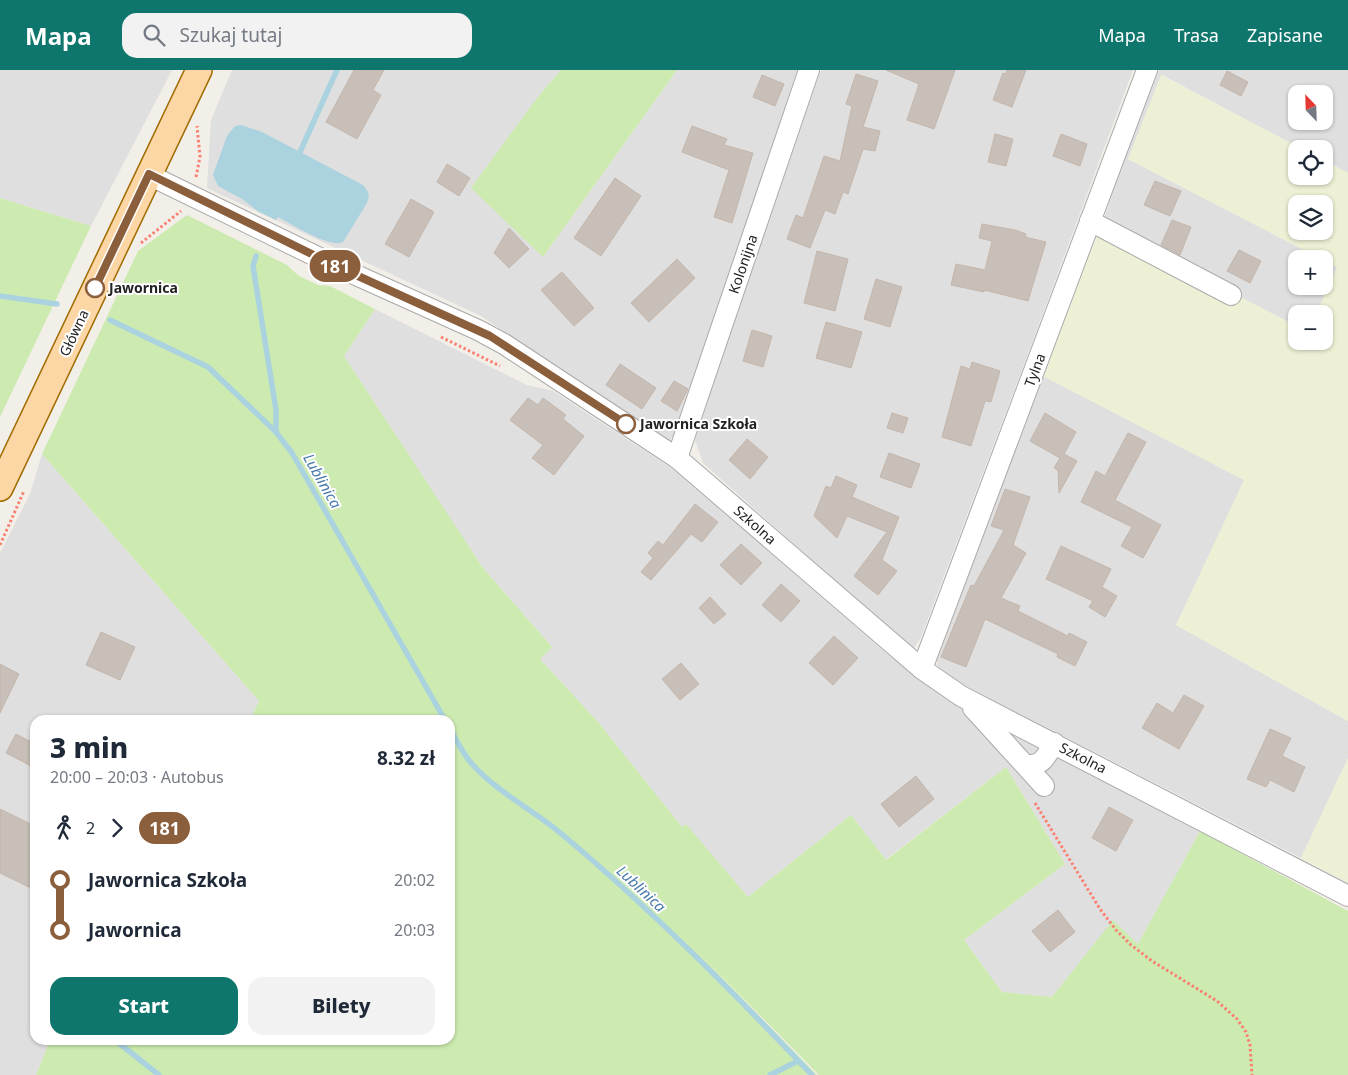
<!DOCTYPE html>
<html lang="pl">
<head>
<meta charset="utf-8">
<style>
  :root { --surface:#fff; --page:#f2f2f3; --text:#1f2937; --muted:#747a83; --accent:#0f766e }
  body { margin:0; font-family:"Noto Sans",sans-serif; background:var(--page); color:var(--text); height:100vh; display:flex; flex-direction:column; font-size:19px; white-space:nowrap }
  * { box-sizing:border-box; margin:0 }
  p { font-size:16px; color:var(--muted) }
  .icon { flex:none; width:28px; height:28px; fill:none; stroke:currentColor; stroke-width:2; stroke-linecap:round; stroke-linejoin:round }
  .map { position:relative; flex:1; overflow:hidden }
  .side { position:absolute; left:30px; top:645px; width:425px; height:330px; display:flex; flex-direction:column; background:var(--surface); border-radius:15px; box-shadow:0 1px 4px #0004 }
  .side>* { flex:none }
  .badge { padding:0 10px; border-radius:16px; font-size:18px; line-height:32px }
  .needle { width:32px; rotate:337deg }
  .buttons { position:absolute; left:1288px; top:15px; display:grid; gap:10px }
  .buttons a { display:grid; place-items:center; width:45px; height:45px; border-radius:10px; background:var(--surface); box-shadow:0 1px 4px #0004; font-size:25px }
  .map>.badge { position:absolute; translate:-50% -50%; box-shadow:0 0 0 2px #fff }
  .legs { display:flex; align-items:center; gap:8px; height:55px; padding:0 20px; font-size:16px }
  .legs p { margin-inline-start:auto }
  .head { display:flex; align-items:center; justify-content:space-between; height:85px; padding:0 20px }
  h1 { font-size:28px; font-weight:800; line-height:38px }
  .button { display:flex; gap:10px; margin-top:auto; padding:10px 20px }
  .button a { flex:1; height:58px; border-radius:15px; background:var(--accent); color:#fff; font-size:20px; font-weight:800; line-height:58px; text-align:center }
  .button a+a { background:var(--page); color:var(--text) }
  ul { padding:0 20px; list-style:none }
  li { display:flex; align-items:center; gap:18px; height:50px; font-size:19px }
  li i { display:grid; place-items:center; width:8px; height:100%; margin:0 6px; background:currentColor }
  li i::after { content:''; width:12px; height:12px; margin:-6px; border:4px solid; border-radius:50%; background:var(--surface) }
  li p { margin-inline-start:auto }
  li:first-child i { background:linear-gradient(#0000 50%,currentColor 0) }
  li:last-child i { background:linear-gradient(currentColor 50%,#0000 0) }
  header { display:flex; align-items:center; gap:30px; box-sizing:border-box; height:70px; padding:0 25px; background:var(--accent); color:#fff }
  header strong { font-size:24px }
  nav { display:flex; gap:28px; margin-inline-start:auto; font-size:18px }
  .search { width:350px; height:45px; background:var(--page); display:flex; align-items:center; gap:12px; box-sizing:border-box; padding:0 18px; border-radius:15px; color:var(--muted); font-size:19px }
  .map>svg:first-child { display:block }
  .residential { fill:#e0dfdf; fill-rule:evenodd }
  .farmland { fill:#eef0d5; fill-rule:evenodd }
  .grass { fill:#cdebb0 }
  .water { fill:#aad3df }
  .lines { fill:none; stroke-linecap:round; stroke-linejoin:round }
  .stream { stroke:#aad3df; stroke-width:5.5 }
  .building { fill:#c7bfb8; stroke:#c4b6ab }
  .minor-casing { stroke:#a9a9a9; stroke-width:22 }
  .major-casing { stroke:#a06b00; stroke-width:28 }
  .path { stroke:#fa8072; stroke-width:3; stroke-dasharray:2.5 2.5; stroke-linecap:butt }
  .minor { stroke:#fff; stroke-width:20 }
  .major { stroke:#fcd6a4; stroke-width:25 }
  .line-1-casing { stroke:#fff; stroke-width:11 }
  .line-1 { stroke:#8b5e3c; stroke-width:8 }
  .stop-1-dot { fill:#fff; stroke:#8b5e3c; stroke-width:2.5 }
  .labels { text-anchor:middle; stroke-width:4; stroke-linejoin:round; paint-order:stroke }
  .street-label { font-size:14px; fill:#222; stroke:#fff }
  .stop-label { font-size:14px; font-weight:bold; fill:#222; stroke:#fff; text-anchor:start }
  .water-label { font-size:15px; font-style:italic; fill:#4a7aab; stroke:#fff }
</style>
</head>
<body>
<header>
<strong>Mapa</strong>
<div class="search"><svg class="icon" aria-label="search" viewBox="0 0 24 24"><circle cx="10" cy="10" r="6"/><path d="M15 15l6 6"/></svg>Szukaj tutaj</div>
<nav><a>Mapa</a><a>Trasa</a><a>Zapisane</a></nav>
</header>
<div class="map">
<svg width="1348" height="1005" viewBox="0 0 1348 1005">
  <rect width="100%" height="100%" fill="#f2efe9"/>
  <g class="residential">
    <polygon points="0,0 172,0 91,156 0,128"/>
    <polygon points="232,0 561,0 537,28 543,187 677,0 797,0 679,360 669,371 614,337 481,246 207,118 211,50"/>
    <polygon points="821,0 1133,0 1029,281 921,567 914,578 888,558 703,393 695,370 716,302"/>
    <path d="M1159,0h189v103l-24,-13v-11h-22l-140,-74 -34,84 194,100h-26v27h28v-26l13,7 -21,47h-20v12l-194,-101 22,-69zM1296,24h28v27h-28z"/>
    <polygon points="375,239 527,315 553,321 674,400 887,584 949,631 1012,660 1190,753 1200,761 1138,875 1124,863 1052,927 1002,922 964,870 1065,794 1006,697 885,790 851,745 748,827 686,755 682,757 598,652 539,588 552,577 483,498 343,286"/>
    <polygon points="1041,305 1245,410 1176,555 1348,651 1348,688 1301,788 962,614 938,596 935,584"/>
    <polygon points="42,384 259,631 250,650 35,650 35,970 50,970 36,1005 0,1005 0,483 30,424"/>
  </g>
  <g class="farmland">
    <path d="M1161,5l141,74h-6v27h28v-16l24,13v548l-172,-96 68,-145 -203,-105 61,-150 194,101v15h28v-27h-8l21,-47 -209,-108zM1296,134h28v27h-28z"/>
    <polygon points="1348,688 1348,813 1301,788"/>
  </g>
  <g class="grass">
    <polygon points="561,0 677,0 543,187 471,118 537,28"/>
    <polygon points="0,128 91,156 0,347"/>
    <polygon points="187,145 287,195 299,206 318,215 330,216 375,239 344,286 483,498 552,577 540,589 598,652 682,757 686,754 748,827 851,745 886,790 1006,697 1065,794 964,870 1002,922 1052,927 1113,850 1138,874 1200,761 1348,841 1348,1005 819,1005 679,863 817,1005 36,1005 50,970 450,970 450,650 250,650 259,631 42,384 138,181"/>
  </g>
  <path class="water" d="M241,55l21,7 101,53c6,7 7,10 4,18l-24,39c-12,7 -52,-18 -65,-25l-2,3 -17,-8 -17,-13 -24,-13 -5,-11 14,-39 8,-10z"/>
  <g class="lines">
    <g class="stream">
      <polyline points="300,82 337,0"/>
      <polyline points="256,186 253,196 276,340 276,362"/>
      <polyline points="0,226 57,234"/>
      <polyline points="110,250 208,297 276,362 292,383 445,650"/>
      <path d="M450,659c7,12 13,25 22,35 26,29 63,47 92,72 88,74 169,156 248,239"/>
      <polyline points="115,970 159,1005"/>
      <polyline points="770,1005 798,991"/>
    </g>
  </g>
  <g class="building">
    <polygon points="354,0 384,0 373,20 381,25 357,69 326,52"/>
    <polygon points="886,0 955,0 934,59 907,50 919,14"/>
    <polygon points="1007,0 1026,0 1012,37 993,30 1003,3 1006,4"/>
    <polygon points="1227,1 1248,12 1241,26 1220,15"/>
    <polygon points="856,4 878,11 863,57 880,61 875,81 863,79 848,124 843,122 835,144 825,140 810,178 787,169 796,145 803,148 824,86 840,91 852,36 846,34"/>
    <polygon points="762,5 784,14 775,36 753,27"/>
    <polygon points="692,56 727,69 724,75 753,83 732,153 714,147 729,100 682,82"/>
    <polygon points="995,64 1013,69 1006,96 988,92"/>
    <polygon points="1061,64 1087,74 1080,96 1053,86"/>
    <polygon points="447,94 470,108 459,126 437,112"/>
    <polygon points="615,108 641,126 601,186 574,168"/>
    <polygon points="1155,111 1181,121 1170,146 1144,135"/>
    <polygon points="411,129 434,142 409,187 385,174"/>
    <polygon points="1172,150 1191,157 1180,185 1161,175"/>
    <polygon points="982,154 1015,160 1026,164 1025,167 1046,172 1028,231 984,220 984,222 951,215 956,194 985,200 992,171 979,168"/>
    <polygon points="509,158 529,179 509,198 494,183"/>
    <polygon points="1239,180 1261,191 1250,213 1227,201"/>
    <polygon points="817,181 848,189 835,241 804,233"/>
    <polygon points="677,189 695,208 649,252 631,233"/>
    <polygon points="562,202 594,238 574,256 541,220"/>
    <polygon points="876,209 902,217 890,257 864,249"/>
    <polygon points="826,252 862,262 851,298 816,288"/>
    <polygon points="752,260 772,266 763,297 743,291"/>
    <polygon points="972,292 1000,301 991,332 985,331 971,376 942,367 961,296 970,299"/>
    <polygon points="620,294 656,318 642,339 606,315"/>
    <polygon points="674,311 688,319 677,341 661,331"/>
    <polygon points="528,328 538,335 543,328 566,345 563,349 584,366 554,405 532,388 543,375 510,350"/>
    <polygon points="892,343 908,348 903,363 887,358"/>
    <polygon points="1045,343 1076,362 1064,384 1077,391 1059,423 1058,400 1054,398 1060,388 1030,371"/>
    <polygon points="1128,363 1146,372 1115,430 1161,455 1143,488 1121,476 1132,457 1081,432 1096,401 1105,406"/>
    <polygon points="747,369 768,387 750,409 729,390"/>
    <polygon points="889,383 920,394 911,418 880,407"/>
    <polygon points="836,406 857,415 852,427 899,447 882,490 897,501 878,525 854,506 887,462 847,446 837,468 814,446 826,416 831,418"/>
    <polygon points="1005,419 1030,427 1013,475 1026,483 1001,528 1020,536 1018,541 1068,566 1069,563 1087,572 1075,596 1057,587 1058,584 985,549 966,597 941,587 971,515 974,516 1004,460 991,456"/>
    <polygon points="695,434 718,452 702,472 691,464 651,510 641,502 653,488 648,483 658,471 663,475"/>
    <polygon points="741,474 762,493 741,515 720,495"/>
    <polygon points="1061,476 1111,499 1102,517 1117,526 1105,547 1089,537 1093,531 1046,509"/>
    <polygon points="781,514 800,531 781,552 762,535"/>
    <polygon points="710,527 726,544 714,554 699,538"/>
    <polygon points="101,562 135,577 120,610 86,595"/>
    <polygon points="834,566 858,588 833,615 809,593"/>
    <polygon points="681,593 699,614 680,630 662,609"/>
    <polygon points="0,594 19,604 0,643"/>
    <polygon points="1184,625 1204,636 1179,679 1142,658 1157,633 1173,643"/>
    <polygon points="1270,659 1291,668 1282,686 1305,697 1294,722 1270,710 1266,717 1247,709"/>
    <polygon points="16,664 35,674 35,698 6,683"/>
    <polygon points="916,706 934,729 899,757 881,734"/>
    <polygon points="1109,737 1133,750 1116,781 1092,768"/>
    <polygon points="0,739 35,756 35,820 0,803"/>
    <polygon points="1058,840 1075,862 1050,882 1032,861"/>
  </g>
  <g class="lines">
    <defs>
      <g id="minor">
        <polyline points="149,105 336,196 478,260 504,274 677,388 922,599 961,626 1348,826"/>
        <polyline points="1090,151 1231,225"/>
        <polyline points="677,388 809,0"/>
        <polyline points="922,599 1147,0"/>
        <polyline points="973,638 1044,716"/>
        <path d="M1025,694c16,5 22,-9 29,-21"/>
      </g>
      <polyline id="major" points="0,418 199,0"/>
    </defs>
    <use href="#minor" class="minor-casing"/>
    <use href="#major" class="major-casing"/>
    <g class="path">
      <polyline points="196,107 200,87 197,56"/>
      <polyline points="141,173 181,141"/>
      <polyline points="441,267 500,296"/>
      <polyline points="0,475 24,421"/>
      <polyline points="1035,733 1100,839 1116,860 1131,875 1152,891 1217,931 1237,949 1246,962 1250,975 1252,1005"/>
    </g>
    <use href="#minor" class="minor"/>
    <use href="#major" class="major"/>
  </g>
  <g class="lines">
    <defs>
      <polyline id="line-1" points="95,218 149,104 336,196 490,266 626,354"/>
    </defs>
    <use href="#line-1" class="line-1-casing"/>
    <use href="#line-1" class="line-1"/>
  </g>
  <g class="stop-1-dot">
    <circle cx="95" cy="218" r="9"/>
    <circle cx="626" cy="354" r="9"/>
  </g>
  <g class="labels">
    <g class="street-label">
      <text transform="translate(743 194) rotate(-71)" y="5">Kolonijna</text>
      <text transform="translate(74 263) rotate(-65)" y="5">Główna</text>
      <text transform="translate(1035 300) rotate(-69)" y="5">Tylna</text>
      <text transform="translate(755 455) rotate(41)" y="5">Szkolna</text>
      <text transform="translate(1083 688) rotate(27)" y="5">Szkolna</text>
    </g>
    <g class="stop-label">
      <text x="109" y="223">Jawornica</text>
      <text x="640" y="359">Jawornica Szkoła</text>
    </g>
    <g class="water-label">
      <text transform="translate(322 411) rotate(60)" y="5">Lublinica</text>
      <text transform="translate(641 819) rotate(43)" y="5">Lublinica</text>
    </g>
  </g>
</svg>
<div class="buttons">
<a><svg class="needle" viewBox="-14 -14 28 28"><path d="M0-13l5 13h-10z" fill="#e53935"/><path d="M0 13l5-13h-10z" fill="#747a83"/></svg></a>
<a><svg class="icon" aria-label="locate" viewBox="0 0 24 24"><circle cx="12" cy="12" r="6"/><path d="M12 2v4M12 18v4M2 12h4M18 12h4"/></svg></a>
<a><svg class="icon" aria-label="layers" viewBox="0 0 24 24"><path d="M12 4l9 5-9 5-9-5zM3 14l9 5 9-5"/></svg></a>
<a>+</a>
<a>−</a>
</div>
<b class="badge" style="left:335px;top:196px;background:#8b5e3c;color:#fff">181</b>
<section class="side">
<div class="head"><div><h1>3 min</h1><p>20:00 – 20:03 · Autobus</p></div><b>8.32 zł</b></div>
<div class="legs"><svg class="icon" aria-label="walk" viewBox="0 0 24 24"><circle cx="13" cy="4" r="2"/><path d="M13 8l-2 6 4 7M11 14l-3 7M7 12l3-4h3l4 4"/></svg>2<svg class="icon" aria-label="forward" viewBox="0 0 24 24"><path d="M9 5l7 7-7 7"/></svg><b class="badge" style="background:#8b5e3c;color:#fff">181</b></div>
<ul>
<li><i style="color:#8b5e3c"></i><b>Jawornica Szkoła</b><p>20:02</p></li>
<li><i style="color:#8b5e3c"></i><b>Jawornica</b><p>20:03</p></li>
</ul>
<div class="button"><a>Start</a><a>Bilety</a></div>
</section>
</div>
</body>
</html>
